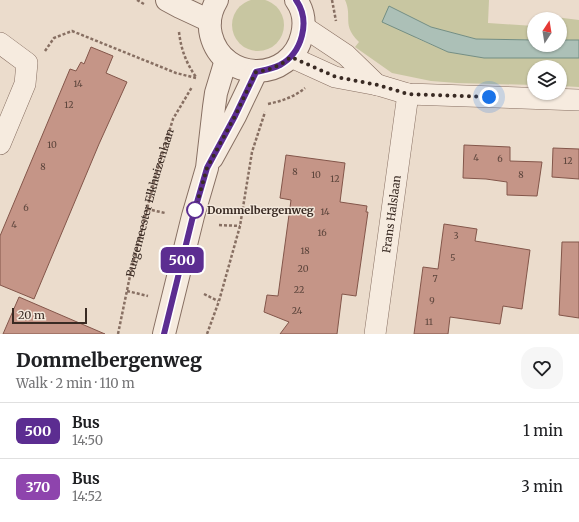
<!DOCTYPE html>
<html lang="en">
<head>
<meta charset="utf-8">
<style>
  :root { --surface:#fff; --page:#f6f6f6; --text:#202124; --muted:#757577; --line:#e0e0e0 }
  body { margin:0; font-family:Merriweather,serif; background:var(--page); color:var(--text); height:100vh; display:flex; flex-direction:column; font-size:15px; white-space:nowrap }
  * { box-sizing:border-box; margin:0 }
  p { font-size:13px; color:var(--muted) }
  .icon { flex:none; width:22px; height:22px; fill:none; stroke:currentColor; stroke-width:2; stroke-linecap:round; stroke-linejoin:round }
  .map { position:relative; height:334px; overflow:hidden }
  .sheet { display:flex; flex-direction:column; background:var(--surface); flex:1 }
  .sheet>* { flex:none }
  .badge { padding:0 8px; border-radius:6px; font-size:14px; line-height:26px }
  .needle { width:26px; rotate:12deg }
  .controls { position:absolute; left:527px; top:12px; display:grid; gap:8px }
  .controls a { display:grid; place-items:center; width:40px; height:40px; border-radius:50%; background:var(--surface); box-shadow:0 1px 3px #0004; font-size:20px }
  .scale { position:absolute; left:12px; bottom:10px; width:75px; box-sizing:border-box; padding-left:4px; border:2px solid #392a23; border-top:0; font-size:11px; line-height:14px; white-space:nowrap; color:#392a23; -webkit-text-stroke:3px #f3e8db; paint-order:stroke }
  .you { position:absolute; width:20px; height:20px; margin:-10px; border:3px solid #fff; border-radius:50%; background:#1a73e8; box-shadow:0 0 0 6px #1a73e833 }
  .map>.badge { position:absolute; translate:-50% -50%; box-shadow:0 0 0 2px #fff }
  .round { display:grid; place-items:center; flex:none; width:42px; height:42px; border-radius:16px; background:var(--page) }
  .summary { display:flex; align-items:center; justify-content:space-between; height:68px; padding:0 16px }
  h1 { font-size:19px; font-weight:800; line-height:30px }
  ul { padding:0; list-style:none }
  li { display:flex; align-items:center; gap:12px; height:56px; padding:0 16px; border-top:1px solid var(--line) }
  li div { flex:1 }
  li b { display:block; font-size:15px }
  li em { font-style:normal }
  li .badge { min-width:44px; font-weight:700; text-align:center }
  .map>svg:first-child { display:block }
  .green { fill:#c8c6a1 }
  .water { fill:#acc0b7; stroke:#738e83 }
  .building { fill:#c59587; stroke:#83564a }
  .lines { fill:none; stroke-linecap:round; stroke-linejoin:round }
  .minor-casing { stroke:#876f62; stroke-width:22 }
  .tertiary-casing { stroke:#876f62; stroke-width:24 }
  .path { stroke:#876f62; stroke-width:2.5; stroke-dasharray:3 2; stroke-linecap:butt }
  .minor { stroke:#f6ebdf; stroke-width:21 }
  .tertiary { stroke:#f6ebdf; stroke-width:22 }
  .line-casing { stroke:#fff; stroke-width:9 }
  .line { stroke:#5c2d91; stroke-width:6 }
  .walk { stroke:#392a23; stroke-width:4; stroke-dasharray:0 7.2 }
  .stop-dot { fill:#fff; stroke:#5c2d91; stroke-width:2 }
  .labels { text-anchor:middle; stroke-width:3; stroke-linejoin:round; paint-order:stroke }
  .number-label { font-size:9px; fill:#5c453c }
  .street-label { font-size:11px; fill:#392a23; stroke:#f3e8db }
  .stop-label { font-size:11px; font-weight:bold; fill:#392a23; stroke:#f3e8db; text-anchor:start }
</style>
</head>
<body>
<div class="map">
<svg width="579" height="334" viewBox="0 0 579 334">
  <rect width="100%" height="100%" fill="#ebdccc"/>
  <g class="green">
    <circle cx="258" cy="25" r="26"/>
    <path d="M345,0h144l-1,23 46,3v14l-58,-1 -45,-12 -42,-21 27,32 32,14 36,6h95v29l-19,-1v-19h-26v18l-77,-2 -26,-2 -39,-8 -37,-26 4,-5c-18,-18 -6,-24 -14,-42z"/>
    <polygon points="555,17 579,20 579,40 560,40 560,19 555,19"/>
  </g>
  <polygon class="water" points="389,6 431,27 476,39 534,40 534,45 560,45 560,40 579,40 579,58 484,58 448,52 382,22"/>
  <g class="building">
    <polygon points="91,47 113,56 106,73 127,82 99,144 34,299 0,285 0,236 70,69 76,71 81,62 84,64"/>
    <polygon points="464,145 510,147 510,161 542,162 537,196 507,195 507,182 486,179 463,178"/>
    <polygon points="553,148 579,149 579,179 552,177"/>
    <polygon points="286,155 345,163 340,202 367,206 366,212 368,212 356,296 342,294 337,334 280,334 289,322 264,312 267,295 278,296 291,200 280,198"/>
    <polygon points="444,224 477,229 475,241 530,250 522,309 503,306 500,324 450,317 448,334 414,334 423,267 438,269"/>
    <polygon points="562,242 579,242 579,318 559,315"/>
    <polygon points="19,297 105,334 3,334"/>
  </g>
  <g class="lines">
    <defs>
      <g id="minor">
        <polyline points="304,27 346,55 377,85"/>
        <polyline points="0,43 27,63 25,84 0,144"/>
        <polyline points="291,57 335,77 378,85 408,94 579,100"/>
        <path id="s2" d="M375,334l33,-240"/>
      </g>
      <g id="tertiary">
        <polyline points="167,0 180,7 210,21"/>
        <path d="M217,0c-6,10 -9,23 -6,35 12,48 80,48 91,0 3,-12 2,-24 -6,-35"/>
        <polyline points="212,158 235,116 256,72"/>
        <polyline points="164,334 193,216 207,168 214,107 216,93 226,60"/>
      </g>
    </defs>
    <use href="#minor" class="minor-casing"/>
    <use href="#tertiary" class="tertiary-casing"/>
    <g class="path">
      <polyline points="137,0 144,4"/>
      <polyline points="332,0 336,21"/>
      <path d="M179,32c2,17 7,31 17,45"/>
      <polyline points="45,51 54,38 72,31 176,73 196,78"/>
      <path d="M268,104c14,-3 26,-7 37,-16"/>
      <polyline points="147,209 165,213"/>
      <polyline points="219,225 240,226"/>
      <polyline points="127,291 148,296"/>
      <polyline points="204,294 218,301"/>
      <path id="s1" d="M118,334l13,-63 24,-93 18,-59 19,-32"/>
      <polyline points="207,334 219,301 240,226 252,152 265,112"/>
    </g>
    <use href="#minor" class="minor"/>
    <use href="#tertiary" class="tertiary"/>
  </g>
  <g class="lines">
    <defs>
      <path id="line" d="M164,334l29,-118 14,-48 28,-52 21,-44c9,-2 16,-3 24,-7 22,-12 31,-44 16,-65"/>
    </defs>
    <use href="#line" class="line-casing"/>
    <use href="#line" class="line"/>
    <path class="walk" d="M195,210l12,-42 28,-52 21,-44c14,-2 24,-6 35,-15l45,20 42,8 30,9 81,3"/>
  </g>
  <circle class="stop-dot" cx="195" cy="210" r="8"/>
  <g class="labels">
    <g class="number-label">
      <text x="78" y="87">14</text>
      <text x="69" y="108">12</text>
      <text x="52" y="148">10</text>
      <text x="476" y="161">4</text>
      <text x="500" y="162">6</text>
      <text x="568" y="164">12</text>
      <text x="43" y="170">8</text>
      <text x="295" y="175">8</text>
      <text x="316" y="178">10</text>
      <text x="521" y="178">8</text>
      <text x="335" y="182">12</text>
      <text x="26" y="211">6</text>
      <text x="325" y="215">14</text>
      <text x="14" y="228">4</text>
      <text x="322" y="236">16</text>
      <text x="456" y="239">3</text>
      <text x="305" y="254">18</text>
      <text x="453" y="261">5</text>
      <text x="303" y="272">20</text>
      <text x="435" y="282">7</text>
      <text x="299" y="293">22</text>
      <text x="432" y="304">9</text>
      <text x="297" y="314">24</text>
      <text x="429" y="325">11</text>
    </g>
    <g class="street-label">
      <text dy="4" stroke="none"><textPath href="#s1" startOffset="135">Burgemeester Elkhuizenlaan</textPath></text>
      <text dy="4" stroke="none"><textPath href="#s2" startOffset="121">Frans Halslaan</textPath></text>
    </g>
    <g class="stop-label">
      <text x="207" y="214">Dommelbergenweg</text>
    </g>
  </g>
</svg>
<div class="controls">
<a><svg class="needle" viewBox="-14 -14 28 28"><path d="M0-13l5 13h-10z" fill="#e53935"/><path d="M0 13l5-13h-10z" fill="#757577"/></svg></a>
<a><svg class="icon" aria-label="layers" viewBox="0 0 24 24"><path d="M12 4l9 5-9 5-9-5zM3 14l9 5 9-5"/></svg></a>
</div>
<div class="scale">20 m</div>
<div class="you" style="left:489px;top:97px"></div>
<b class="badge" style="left:182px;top:260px;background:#5c2d91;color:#fff">500</b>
</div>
<section class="sheet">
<div class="summary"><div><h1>Dommelbergenweg</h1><p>Walk · 2 min · 110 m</p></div><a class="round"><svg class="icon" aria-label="heart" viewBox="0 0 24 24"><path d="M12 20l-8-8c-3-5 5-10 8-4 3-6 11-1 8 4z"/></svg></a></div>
<ul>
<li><span class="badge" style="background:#5c2d91;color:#fff">500</span><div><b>Bus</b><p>14:50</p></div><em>1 min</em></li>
<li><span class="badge" style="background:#8e44ad;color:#fff">370</span><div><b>Bus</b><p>14:52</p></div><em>3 min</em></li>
</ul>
</section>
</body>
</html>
